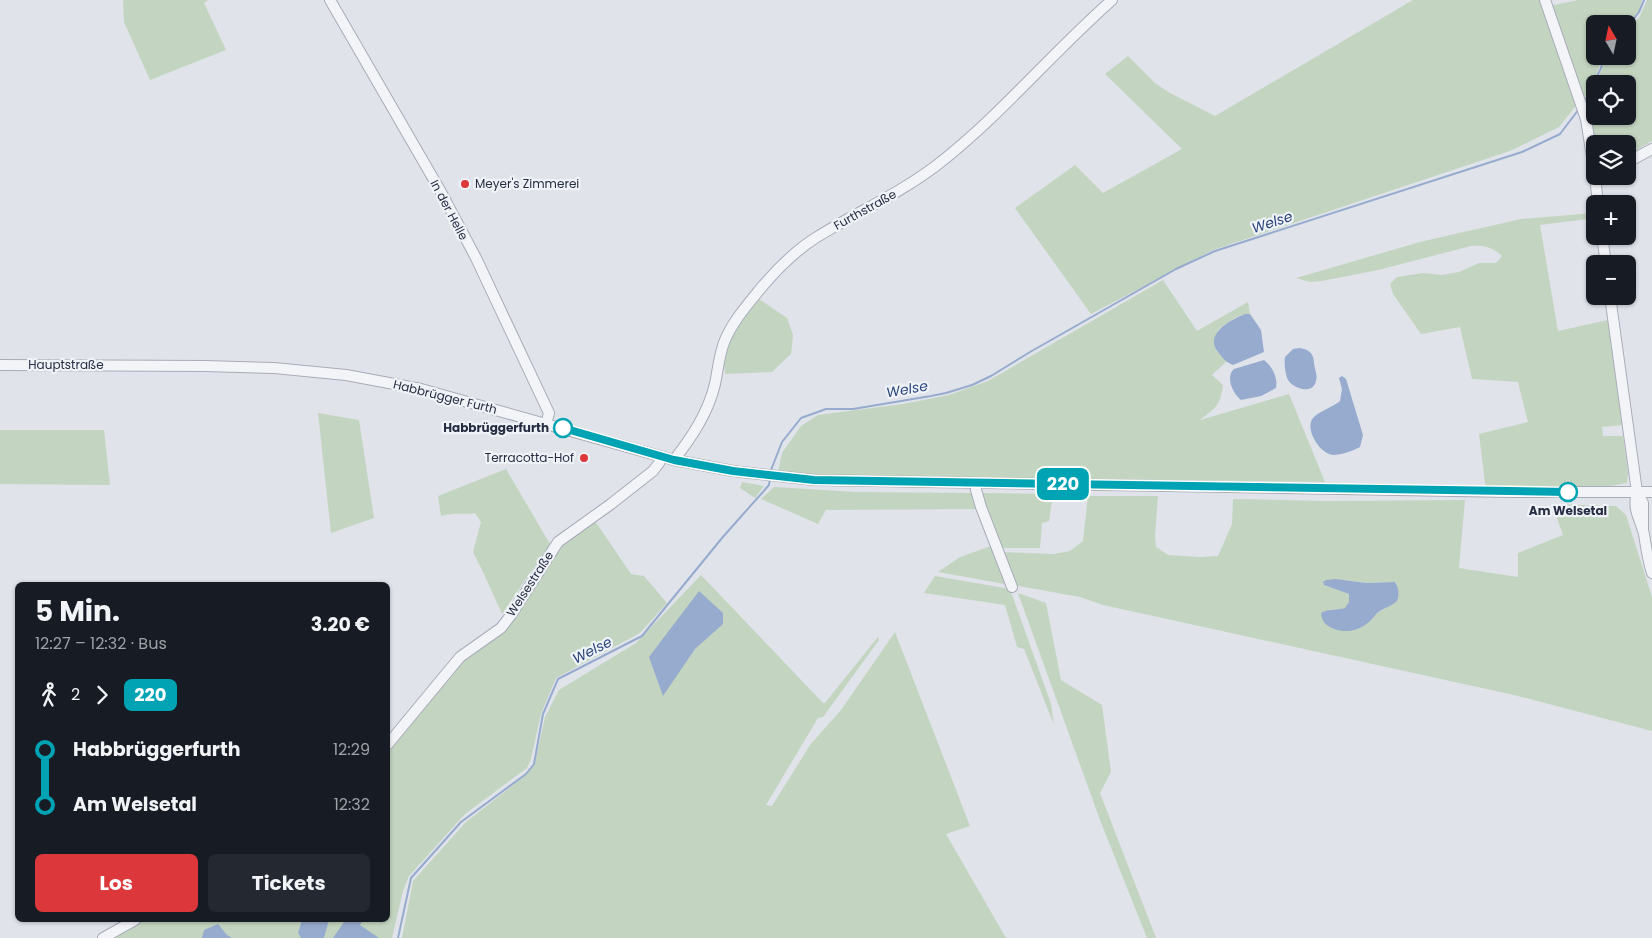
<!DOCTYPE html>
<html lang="de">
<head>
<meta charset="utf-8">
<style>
  :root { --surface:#171b24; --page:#242831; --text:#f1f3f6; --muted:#9ea1a6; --accent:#dc383c }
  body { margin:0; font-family:Poppins,sans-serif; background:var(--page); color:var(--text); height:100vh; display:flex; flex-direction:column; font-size:19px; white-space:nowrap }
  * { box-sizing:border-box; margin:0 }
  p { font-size:16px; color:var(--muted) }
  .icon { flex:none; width:28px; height:28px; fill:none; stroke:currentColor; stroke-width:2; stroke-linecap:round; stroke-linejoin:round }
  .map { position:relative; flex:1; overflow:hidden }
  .side { position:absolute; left:15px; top:582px; width:375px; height:340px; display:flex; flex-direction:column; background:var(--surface); border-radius:8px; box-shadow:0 1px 4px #0004 }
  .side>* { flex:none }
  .badge { padding:0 10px; border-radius:8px; font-size:18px; line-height:32px }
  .needle { width:32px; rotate:351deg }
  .controls { position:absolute; left:1586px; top:15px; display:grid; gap:10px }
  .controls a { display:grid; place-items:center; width:50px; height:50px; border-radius:8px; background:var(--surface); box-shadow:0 1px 4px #0004; font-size:25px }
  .map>.badge { position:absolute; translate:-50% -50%; box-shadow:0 0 0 2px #fff }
  .legs { display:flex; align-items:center; gap:8px; height:55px; padding:0 20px; font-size:16px }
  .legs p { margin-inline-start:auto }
  .summary { display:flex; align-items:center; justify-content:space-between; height:85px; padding:0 20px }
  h1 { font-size:28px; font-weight:700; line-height:38px }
  .action { display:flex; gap:10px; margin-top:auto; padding:10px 20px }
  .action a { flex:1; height:58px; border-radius:8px; background:var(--accent); color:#fff; font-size:20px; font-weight:700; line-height:58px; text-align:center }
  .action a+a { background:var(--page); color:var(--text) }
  ul { padding:0 20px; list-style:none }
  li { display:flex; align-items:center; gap:18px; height:55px; font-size:19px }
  li i { display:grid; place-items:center; width:8px; height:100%; margin:0 6px; background:currentColor }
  li i::after { content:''; width:12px; height:12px; margin:-6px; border:4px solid; border-radius:50%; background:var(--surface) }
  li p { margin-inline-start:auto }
  li:first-child i { background:linear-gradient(#0000 50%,currentColor 0) }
  li:last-child i { background:linear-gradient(currentColor 50%,#0000 0) }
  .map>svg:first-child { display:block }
  .green { fill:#c3d5c0; fill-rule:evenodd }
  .water { fill:#97abce }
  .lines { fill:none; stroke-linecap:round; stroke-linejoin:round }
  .stream { stroke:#97abce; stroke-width:2 }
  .minor-casing { stroke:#a8acb8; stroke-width:12 }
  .minor { stroke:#f3f4f8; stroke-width:10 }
  .line-1-casing { stroke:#fff; stroke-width:11 }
  .line-1 { stroke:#00a3b4; stroke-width:8 }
  .poi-dot { fill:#dc383c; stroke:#eff2f7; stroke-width:2 }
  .stop-1-dot { fill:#fff; stroke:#00a3b4; stroke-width:2.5 }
  .labels { text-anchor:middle; stroke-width:4.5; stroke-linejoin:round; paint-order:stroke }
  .poi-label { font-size:12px; fill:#262d43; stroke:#eff2f7; text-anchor:start }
  .street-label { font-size:12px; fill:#262d43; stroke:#eff2f7 }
  .stop-label { font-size:12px; font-weight:bold; fill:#262d43; stroke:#eff2f7; text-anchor:end }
  .water-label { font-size:14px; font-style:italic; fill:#2c467c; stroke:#eff2f7 }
</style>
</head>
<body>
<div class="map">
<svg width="1652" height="938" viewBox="0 0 1652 938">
  <rect width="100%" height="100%" fill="#e0e3ea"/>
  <g class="green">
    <polygon points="123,0 208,0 204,3 226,50 150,80 124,22"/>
    <polygon points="1413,0 1540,0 1578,103 1559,127 1510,151 1213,250 1091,314 1015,208 1075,165 1103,193 1182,149 1105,74 1128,56 1155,83 1170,93 1215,116"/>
    <polygon points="1578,0 1642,0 1639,11 1628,24 1595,24 1595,56 1603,56 1593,84 1582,101 1550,6"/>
    <polygon points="1647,0 1652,0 1652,141 1628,155 1628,144 1595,144 1595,154 1590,116 1587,106 1595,86 1595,116 1628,116 1628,84 1596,84 1607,56 1628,56 1628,29 1639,18"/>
    <path d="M1594,213l1,5 -55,7 18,106 50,-11 14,105 -20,2 1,9h20l5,36 -1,11 -17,3 -123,1 -2,-4 -6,-49 49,-12 -10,-40 -46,-3 -12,-52 -39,7 -28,-40 -3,-10 7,-7 26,-4 19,2 17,-3 20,-9h17l6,-7c-9,-9 -19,-11 -31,-10l-93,24 -56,11 -12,1 -14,-4 124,-36 101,-23z"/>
    <path d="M1163,280l34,51 51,-29 2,12c-12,-1 -22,9 -32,16l-3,18 11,14 -14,13 11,10c-3,22 -8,23 -23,35l89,-26 36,88 -503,-6 -44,-4 4,-19 19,-27 17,-11 85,-11 46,-9 39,-14z"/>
    <polygon points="759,299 787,318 793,335 791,354 772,372 725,374 723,348 734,322"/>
    <polygon points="318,413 359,420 374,518 331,533"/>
    <polygon points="0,430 104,430 110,485 0,484"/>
    <path d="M506,469l44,75 -48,70 -19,-42 -10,-20 8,-30 -6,-9c-14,2 -20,-1 -34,3l-3,-20z"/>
    <polygon points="742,482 764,486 755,498 740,488"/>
    <polygon points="774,487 856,492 973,493 979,509 826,510 818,524 761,499"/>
    <polygon points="982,493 1053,494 1049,521 1042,523 1040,548 999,548"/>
    <path d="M1088,496h70l-3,39 1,12 12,8 31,2 19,-1 14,-32 1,-25 92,2 140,-1 -6,68 59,9v-24l45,-18 -11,-31 64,2 10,9 26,82v134l-138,-36 -411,-90 -23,-8 -67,-12 -12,-33 53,2 16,-3 13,-10zM1336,579l30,4 29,-1 2,2 -6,21 -16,9 -4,7 -43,-12 10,1 8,-2 3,-6v-8l-25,-9z"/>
    <polygon points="595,521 631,574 644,576 667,603 640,633 556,678 541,714 531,759 527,768 465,814 409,876 403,891 392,938 106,938 139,920 388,920 388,752 464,660 503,631 556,548"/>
    <polygon points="994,545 1010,585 938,572 960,557"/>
    <path d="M701,575l123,129 54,-67 1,3 -56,77 -5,1 -52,87 6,1 38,-61 31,-35 54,-78 75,194 -24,8 60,104h-604l11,-57 53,-59 60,-47 9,-12 10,-46 14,-27 77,-47zM699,591l24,32 -28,26 -33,46z"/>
    <polygon points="935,576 1010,589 1051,704 1054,725 1024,649 1017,647 1005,605 924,593"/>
    <polygon points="1018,593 1046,603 1061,680 1102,705 1111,772 1100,793 1156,938 1147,938 1100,820"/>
  </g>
  <g class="water">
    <path d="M1245,314h5l11,16 3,22 -31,13c-8,-3 -10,-7 -15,-13 -14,-18 12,-32 27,-38z"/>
    <path d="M1299,348c9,1 14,4 15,14 0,6 4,13 2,19 -3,14 -22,8 -28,-1 -3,-6 -4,-17 -3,-23l8,-8z"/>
    <path d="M1264,360c8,6 14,18 12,28l-15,8 -20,4c-8,-6 -16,-23 -7,-31z"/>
    <path d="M1342,376l4,3 17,56 -3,12c-8,4 -18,8 -27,8 -13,-1 -29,-26 -20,-37 6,-7 20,-11 27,-17l2,-12 -3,-11z"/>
    <path d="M1336,579l30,4 29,-1c3,4 5,13 2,19 -4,4 -12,7 -17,10 -5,3 -7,8 -11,11 -11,9 -23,12 -37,6 -7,-3 -10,-7 -11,-15 8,-5 15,-2 24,-5l4,-6v-8l-25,-9 -1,-3 3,-2z"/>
    <polygon points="699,591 723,613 723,624 695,649 663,696 649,657"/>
    <polygon points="302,920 329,920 324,938 301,938 298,933"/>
    <polygon points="348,920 363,920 360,925 379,938 333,938 344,922"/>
    <polygon points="218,924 227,935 232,938 202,938 204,930"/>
  </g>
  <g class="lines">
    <g class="stream">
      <polyline points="1628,26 1639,12 1644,0"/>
      <polyline points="1584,103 1601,68 1604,56"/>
      <polyline points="771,470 782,442 801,418 826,409 853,409 931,396 946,393 972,385 991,376 1030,352 1176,269 1215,251 1522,152 1560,134 1579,109"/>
      <polyline points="398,938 411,878 461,822 526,774 534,764 543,714 558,679 642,636 722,538 769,485 770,477"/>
    </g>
    <defs>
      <g id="minor">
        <polyline points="330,0 441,192 476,258 549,413 545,428"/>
        <polyline points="1545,0 1586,119 1595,176"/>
        <polyline points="1628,162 1652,149"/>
        <polyline points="1595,176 1598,204"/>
        <polyline points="1602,236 1606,264"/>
        <path d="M1610,296l27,196c-5,18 3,26 7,42 2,13 4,27 8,39"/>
        <polyline points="0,365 205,366 274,368 346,375 421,389 674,460 733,471 814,480 1512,492 1652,492"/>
        <path d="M674,460c18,-23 34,-47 41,-76 3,-14 4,-30 10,-44 8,-19 23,-36 36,-52 16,-19 35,-38 56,-51 40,-25 82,-43 120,-72 63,-49 115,-112 175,-165"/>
        <polyline points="976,483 976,490 981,507 1012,587"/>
        <polyline points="1637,492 1643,503 1643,528"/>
        <polyline points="388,744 460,657 501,628 511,615 558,542 611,504 653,471 659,463 662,457"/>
        <polyline points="103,938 135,920"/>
      </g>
    </defs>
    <use href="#minor" class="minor-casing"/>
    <use href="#minor" class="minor"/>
  </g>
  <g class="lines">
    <defs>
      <polyline id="line-1" points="563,428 674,460 733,471 814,480 1568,492"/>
    </defs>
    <use href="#line-1" class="line-1-casing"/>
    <use href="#line-1" class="line-1"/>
  </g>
  <g class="poi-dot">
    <circle cx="465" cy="184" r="5"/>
    <circle cx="584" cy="458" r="5"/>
  </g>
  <g class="stop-1-dot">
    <circle cx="563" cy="428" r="9"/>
    <circle cx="1568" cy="492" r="9"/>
  </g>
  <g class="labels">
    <g class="poi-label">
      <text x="475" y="188">Meyer's Zimmerei</text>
      <text x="574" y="462" text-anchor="end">Terracotta-Hof</text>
    </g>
    <g class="street-label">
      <text transform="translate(449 210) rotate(62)" y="4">In der Helle</text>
      <text transform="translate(865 210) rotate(-29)" y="4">Furthstraße</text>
      <text x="66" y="369">Hauptstraße</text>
      <text transform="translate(445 397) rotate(14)" y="4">Habbrügger Furth</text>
      <text transform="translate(530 584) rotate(-57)" y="4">Welsestraße</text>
    </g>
    <g class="stop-label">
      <text x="549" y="432">Habbrüggerfurth</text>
      <text x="1568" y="515" text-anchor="middle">Am Welsetal</text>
    </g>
    <g class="water-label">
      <text transform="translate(1272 222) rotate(-18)" y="5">Welse</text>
      <text transform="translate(907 389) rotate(-10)" y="5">Welse</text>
      <text transform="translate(592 650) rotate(-27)" y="5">Welse</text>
    </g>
  </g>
</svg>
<div class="controls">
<a><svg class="needle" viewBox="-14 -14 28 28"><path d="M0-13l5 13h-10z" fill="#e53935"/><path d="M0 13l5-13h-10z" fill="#9ea1a6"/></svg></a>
<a><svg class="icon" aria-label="locate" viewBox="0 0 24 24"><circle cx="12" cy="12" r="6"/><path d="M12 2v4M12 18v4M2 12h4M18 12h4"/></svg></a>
<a><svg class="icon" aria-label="layers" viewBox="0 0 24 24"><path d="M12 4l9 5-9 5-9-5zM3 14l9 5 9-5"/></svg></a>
<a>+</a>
<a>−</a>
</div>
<b class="badge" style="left:1063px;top:484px;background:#00a3b4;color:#fff">220</b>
<section class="side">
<div class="summary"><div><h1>5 Min.</h1><p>12:27 – 12:32 · Bus</p></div><b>3.20 €</b></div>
<div class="legs"><svg class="icon" aria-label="walk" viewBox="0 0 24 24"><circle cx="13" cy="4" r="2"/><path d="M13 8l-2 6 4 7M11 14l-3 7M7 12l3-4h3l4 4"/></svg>2<svg class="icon" aria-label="forward" viewBox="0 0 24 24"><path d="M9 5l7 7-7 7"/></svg><b class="badge" style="background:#00a3b4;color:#fff">220</b></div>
<ul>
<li><i style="color:#00a3b4"></i><b>Habbrüggerfurth</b><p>12:29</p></li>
<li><i style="color:#00a3b4"></i><b>Am Welsetal</b><p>12:32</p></li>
</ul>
<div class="action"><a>Los</a><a>Tickets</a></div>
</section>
</div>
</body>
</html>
